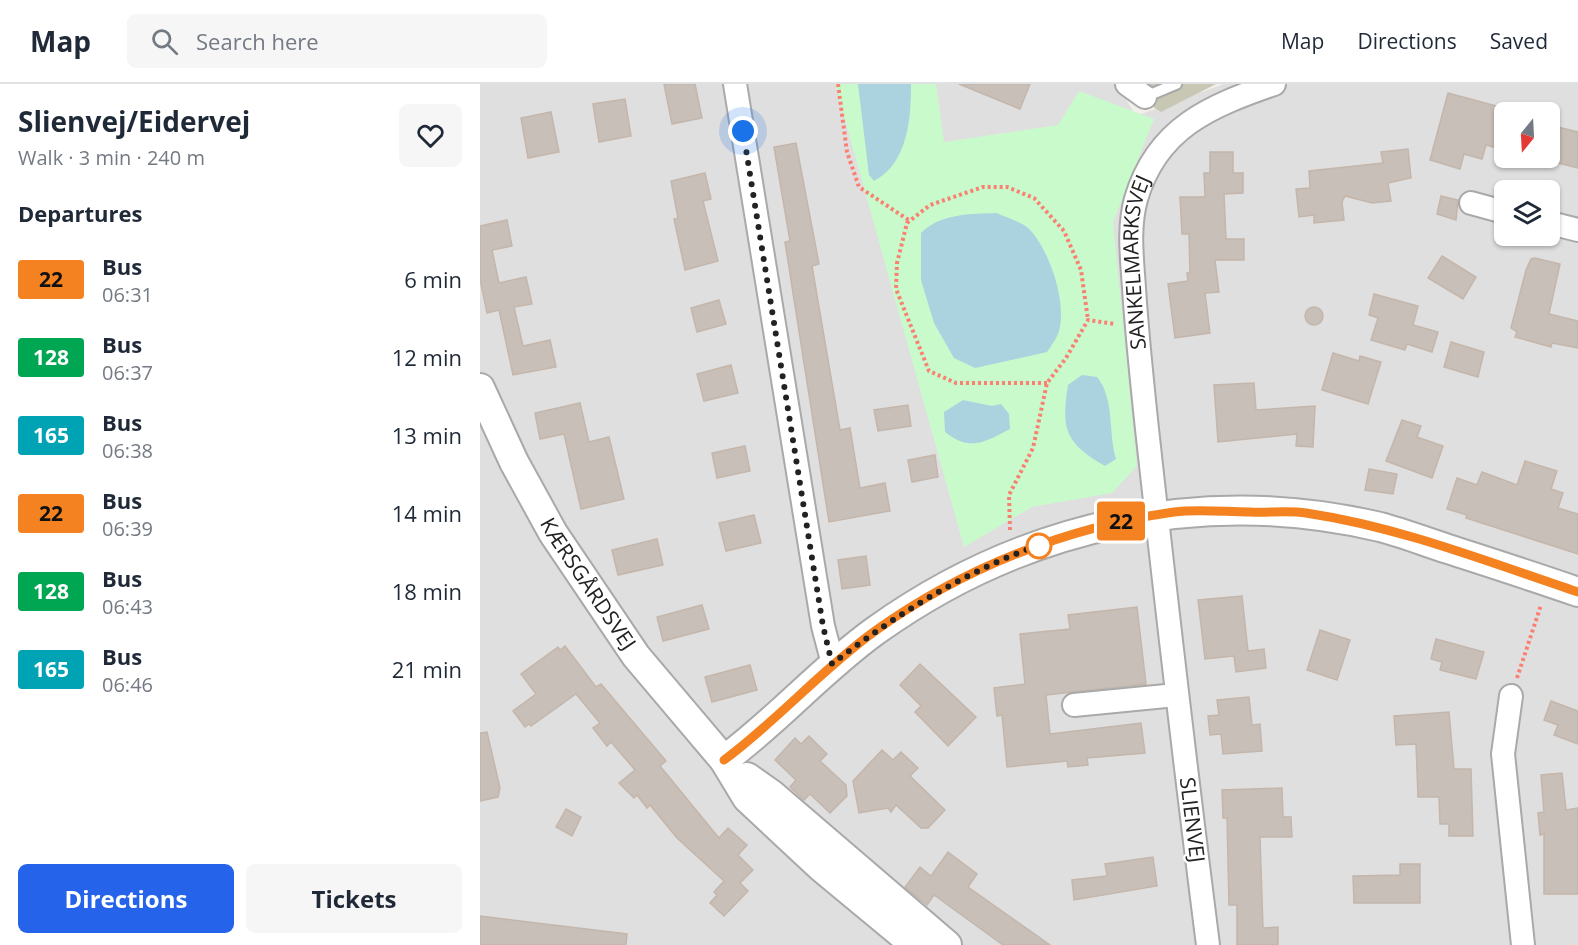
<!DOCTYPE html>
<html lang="en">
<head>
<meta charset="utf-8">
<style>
  :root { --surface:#fff; --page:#f6f6f7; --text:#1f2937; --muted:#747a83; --line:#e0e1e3; --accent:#2563eb }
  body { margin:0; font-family:"Open Sans",sans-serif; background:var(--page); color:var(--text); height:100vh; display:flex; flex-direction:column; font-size:22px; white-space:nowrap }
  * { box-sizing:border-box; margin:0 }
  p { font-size:20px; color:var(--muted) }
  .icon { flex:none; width:33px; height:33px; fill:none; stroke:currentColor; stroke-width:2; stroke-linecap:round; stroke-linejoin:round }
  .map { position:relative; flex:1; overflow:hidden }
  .drawer { display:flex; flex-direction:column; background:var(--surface); width:480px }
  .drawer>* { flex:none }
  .badge { padding:0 12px; border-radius:4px; font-size:21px; line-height:39px }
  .needle { width:39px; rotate:198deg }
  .tools { position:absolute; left:1014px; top:18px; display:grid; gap:12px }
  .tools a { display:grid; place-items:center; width:66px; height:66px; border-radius:9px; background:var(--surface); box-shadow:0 2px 4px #0004; font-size:30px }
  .you { position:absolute; width:30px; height:30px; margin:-15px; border:4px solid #fff; border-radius:50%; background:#1a73e8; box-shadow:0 0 0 9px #1a73e833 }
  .map>.badge { position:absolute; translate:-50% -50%; box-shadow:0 0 0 3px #fff }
  h2 { padding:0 18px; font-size:22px; line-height:54px }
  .round { display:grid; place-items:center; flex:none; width:63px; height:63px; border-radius:9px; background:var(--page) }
  .summary { display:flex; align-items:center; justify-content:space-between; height:102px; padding:0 18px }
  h1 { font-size:28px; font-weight:700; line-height:45px }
  .cta { display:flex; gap:12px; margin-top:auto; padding:12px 18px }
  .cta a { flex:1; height:69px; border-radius:9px; background:var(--accent); color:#fff; font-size:24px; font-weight:700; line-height:69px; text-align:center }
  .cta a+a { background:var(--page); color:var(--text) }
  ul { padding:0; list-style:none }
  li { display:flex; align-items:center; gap:18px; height:78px; padding:0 18px }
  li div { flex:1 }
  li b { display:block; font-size:22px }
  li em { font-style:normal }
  li .badge { min-width:66px; font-weight:700; text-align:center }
  header { display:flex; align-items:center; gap:36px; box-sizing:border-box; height:84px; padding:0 30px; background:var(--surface); border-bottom:2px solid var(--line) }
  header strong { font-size:28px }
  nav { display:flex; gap:33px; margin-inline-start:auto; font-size:21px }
  .search { width:420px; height:54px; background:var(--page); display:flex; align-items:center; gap:15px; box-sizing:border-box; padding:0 21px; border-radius:9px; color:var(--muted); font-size:22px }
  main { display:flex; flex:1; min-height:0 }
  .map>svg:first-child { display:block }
  .residential { fill:#e0dfdf; fill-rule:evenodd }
  .construction { fill:#c7c7b4 }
  .park { fill:#c8facc }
  .water { fill:#aad3df }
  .building { fill:#c7bfb8; stroke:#c4b6ab; stroke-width:1.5 }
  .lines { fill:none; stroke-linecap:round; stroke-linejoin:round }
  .service-casing { stroke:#a9a9a9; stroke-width:14 }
  .minor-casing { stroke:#a9a9a9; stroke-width:26 }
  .tertiary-casing { stroke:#a9a9a9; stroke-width:32 }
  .path { stroke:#fa8072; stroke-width:4; stroke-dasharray:3 3; stroke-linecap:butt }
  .service { stroke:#fff; stroke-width:10 }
  .minor { stroke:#fff; stroke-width:22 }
  .tertiary { stroke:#fff; stroke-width:28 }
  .line-casing { stroke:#fff; stroke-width:14 }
  .line { stroke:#f58220; stroke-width:9 }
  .walk { stroke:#222; stroke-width:6; stroke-dasharray:0 10.8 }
  .stop-dot { fill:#fff; stroke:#f58220; stroke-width:3 }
  .labels { text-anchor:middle; stroke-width:4.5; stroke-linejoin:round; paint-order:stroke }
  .street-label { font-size:21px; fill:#222; stroke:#fff }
</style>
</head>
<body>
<header>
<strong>Map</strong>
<div class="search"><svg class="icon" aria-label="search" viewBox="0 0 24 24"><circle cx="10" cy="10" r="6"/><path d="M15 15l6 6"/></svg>Search here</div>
<nav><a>Map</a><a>Directions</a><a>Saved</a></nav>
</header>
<main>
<section class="drawer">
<div class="summary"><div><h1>Slienvej/Eidervej</h1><p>Walk · 3 min · 240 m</p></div><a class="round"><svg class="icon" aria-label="heart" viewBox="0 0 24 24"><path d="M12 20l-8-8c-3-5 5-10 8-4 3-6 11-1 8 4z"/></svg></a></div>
<h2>Departures</h2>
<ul>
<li><span class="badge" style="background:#f58220;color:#111">22</span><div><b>Bus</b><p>06:31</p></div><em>6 min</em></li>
<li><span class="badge" style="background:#00a651;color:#fff">128</span><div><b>Bus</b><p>06:37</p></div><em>12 min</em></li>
<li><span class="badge" style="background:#00a3b4;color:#fff">165</span><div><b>Bus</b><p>06:38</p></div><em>13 min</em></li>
<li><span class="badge" style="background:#f58220;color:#111">22</span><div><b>Bus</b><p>06:39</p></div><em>14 min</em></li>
<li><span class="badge" style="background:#00a651;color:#fff">128</span><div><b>Bus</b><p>06:43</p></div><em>18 min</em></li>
<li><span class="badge" style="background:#00a3b4;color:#fff">165</span><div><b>Bus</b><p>06:46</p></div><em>21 min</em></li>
</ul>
<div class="cta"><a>Directions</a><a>Tickets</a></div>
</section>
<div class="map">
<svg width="1098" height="861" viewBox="0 0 1098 861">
  <rect width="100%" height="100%" fill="#f2efe9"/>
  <path class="residential" d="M0,0h637l19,32 88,-32h354v861h-1098zM1024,28h46v46h-46zM1024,106h46v46h-46z"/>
  <polygon class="construction" points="638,0 736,0 681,28"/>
  <polygon class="park" points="355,0 456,0 464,58 578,41 599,7 674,35 633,138 657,382 632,409 552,423 484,463"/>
  <g class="water">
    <path d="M378,0h53c0,34 -3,79 -37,97l-5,-6z"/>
    <path d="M517,129c9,5 26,9 33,17 20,21 37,73 29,101 -2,7 -8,15 -12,21l-72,16 -21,-10 -20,-35 -13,-43v-47c20,-20 50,-19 76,-20z"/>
    <path d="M602,291l15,2c18,22 11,56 19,82l-11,7c-40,-23 -44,-37 -37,-81z"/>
    <path d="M483,316l29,6 9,-2 8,10 1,15c-25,13 -40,23 -65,3l-1,-20z"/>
  </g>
  <g class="building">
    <polygon points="184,0 215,0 222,34 192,40"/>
    <polygon points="479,0 550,0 540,25"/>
    <polygon points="968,9 1024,24 1024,66 1006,61 1002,75 984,70 980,85 950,76"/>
    <polygon points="145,15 151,52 119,58 113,20"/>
    <polygon points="71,28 79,68 48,74 41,34"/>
    <polygon points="1070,41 1098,48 1098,84 1070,77"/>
    <polygon points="316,59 339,180 332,182 360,346 370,344 380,404 405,399 410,427 349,438 305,158 310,157 294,63"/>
    <polygon points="928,65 931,94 908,99 911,117 892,119 865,112 862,118 864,136 834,139 834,131 819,133 816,105 830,104 829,87 903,79 901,68"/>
    <polygon points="730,68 753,68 753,89 763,89 763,109 744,110 746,155 764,155 764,176 735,176 739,208 725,209 730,249 695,254 688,200 708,197 707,189 710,189 709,150 702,150 700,113 725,113 724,89 730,89"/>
    <polygon points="225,89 231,115 223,117 238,177 205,186 194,135 198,134 191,97"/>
    <polygon points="961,112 978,116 976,136 957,130"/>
    <polygon points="27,136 32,162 12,166 19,199 46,193 52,220 34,223 43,262 70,256 76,283 33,291 19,226 7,229 0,195 0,142"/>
    <polygon points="962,172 996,193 983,215 948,194"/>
    <polygon points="1055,174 1080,180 1069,230 1098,237 1098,264 1072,259 1071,263 1035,253 1037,248 1031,244 1046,186 1051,175"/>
    <polygon points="894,210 938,222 933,241 958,248 952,268 927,260 925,266 891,256 898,234 889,231"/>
    <polygon points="239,216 246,240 217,248 211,224"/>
    <circle cx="834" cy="232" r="9"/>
    <polygon points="971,258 1004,268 998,293 964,283"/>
    <polygon points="853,269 879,277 880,272 901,278 888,320 842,306"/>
    <polygon points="251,281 258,309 224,317 217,290"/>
    <polygon points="774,299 776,326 835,322 833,363 816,362 817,350 738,358 734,301"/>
    <polygon points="100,319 109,358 129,353 144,415 101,425 84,350 60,355 55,329"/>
    <polygon points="428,321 431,342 398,347 394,326"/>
    <polygon points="922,336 941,342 937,353 963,362 952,394 906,377"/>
    <polygon points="265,362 270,387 237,394 232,369"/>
    <polygon points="455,371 458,393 432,398 428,376"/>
    <polygon points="1045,377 1077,387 1071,405 1083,409 1078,424 1098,430 1098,470 986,434 987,431 967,425 977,394 997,401 1002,388 1037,401"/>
    <polygon points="889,385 917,390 913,410 885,406"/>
    <polygon points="274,431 281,459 246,467 239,439"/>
    <polygon points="177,455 183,481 138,491 132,466"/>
    <polygon points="386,472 390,501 362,505 358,476"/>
    <polygon points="762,512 768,567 784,565 786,584 756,588 754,572 725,575 718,516"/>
    <polygon points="222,521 229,545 183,557 177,533"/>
    <polygon points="657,523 666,600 566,611 570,650 661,639 665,669 607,674 608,681 588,683 587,677 527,683 522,631 517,632 514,604 545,600 540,550 590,545 588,531"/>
    <polygon points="840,546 870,556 857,596 827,586"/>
    <polygon points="956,555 1004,568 996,595 960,586 962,578 951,575"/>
    <polygon points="85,562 116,603 121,600 186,677 180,682 239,754 248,744 267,761 258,771 273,786 260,799 268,807 244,832 230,819 237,811 234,808 244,797 197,754 170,721 167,724 157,711 154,714 139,699 155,686 131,658 127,662 113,644 120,639 96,610 51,642 49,640 45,643 33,627 56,610 41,590 78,563 80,566"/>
    <polygon points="440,580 496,633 468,662 435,628 441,622 420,601"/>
    <polygon points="270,581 277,606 232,618 225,593"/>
    <polygon points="769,613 772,641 780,640 782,667 743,670 741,650 730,651 728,632 739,631 737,616"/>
    <polygon points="1071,617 1098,627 1098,660 1074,651 1078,641 1064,636"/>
    <polygon points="969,628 974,685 991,685 993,752 969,752 969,740 960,740 959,713 938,713 936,660 916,661 914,632"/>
    <polygon points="7,648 20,704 18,713 0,717 0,649"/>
    <polygon points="329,652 347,670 340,677 366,701 367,712 350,729 330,710 324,716 310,703 316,696 295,676 315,654 321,660"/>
    <polygon points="402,666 413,676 421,668 438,684 430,692 465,726 448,744 441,744 416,721 411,728 408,724 379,729 373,697"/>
    <polygon points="1082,689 1086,726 1098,724 1098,810 1064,810 1064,750 1060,751 1058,729 1064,728 1061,691"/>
    <polygon points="802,704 803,733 811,733 812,753 780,753 783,844 798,843 798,861 757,861 757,821 749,821 747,734 743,734 742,706"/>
    <polygon points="86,725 101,733 92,752 76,743"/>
    <polygon points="468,768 497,790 488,803 570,861 523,861 454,811 447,821 425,803 440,783 451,792"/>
    <polygon points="673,773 677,802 594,816 592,796 627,792 625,780"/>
    <polygon points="920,780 940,780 940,819 874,819 873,792 920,791"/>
    <polygon points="0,832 147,850 146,861 0,861"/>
  </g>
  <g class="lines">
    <defs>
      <polyline id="service" points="665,13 696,0"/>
      <g id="minor">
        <polyline points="255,0 343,542 353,580"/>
        <polyline points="647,0 665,13"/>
        <polyline points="991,119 1024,128"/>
        <polyline points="1070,139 1098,146"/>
        <polyline points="1031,612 1023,670 1043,861"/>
        <polyline points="594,621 696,611"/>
        <path id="s1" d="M728,861c-22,-172 -42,-344 -61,-516 -5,-47 -10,-94 -13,-141 -2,-30 -6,-60 2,-89 21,-72 75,-93 138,-115"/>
      </g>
      <g id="tertiary">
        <path id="s2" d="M0,304l34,74 39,71 83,123 88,104 23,38 75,70 93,77"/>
        <path d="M244,676c53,-39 97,-90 151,-129 148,-106 327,-146 505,-104 23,6 46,15 68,22 43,14 87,28 130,43"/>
        <polyline points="267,693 291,710 467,861"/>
      </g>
    </defs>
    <use href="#service" class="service-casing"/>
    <use href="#minor" class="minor-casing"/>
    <use href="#tertiary" class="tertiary-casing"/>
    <g class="path">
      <polyline points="358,0 367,68 379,103 430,137"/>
      <polyline points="567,299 476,299 449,287 416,205 417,179 427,139 450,121 503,103 527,103 554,114 584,147 601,186 608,236"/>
      <polyline points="530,446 529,411 553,364 567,299 586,274 608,236 635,240"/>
      <polyline points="1037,594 1061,521"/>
    </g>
    <use href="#service" class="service"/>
    <use href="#minor" class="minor"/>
    <use href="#tertiary" class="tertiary"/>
  </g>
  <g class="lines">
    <defs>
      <path id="line" d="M244,676c53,-39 97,-90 151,-129 88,-63 192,-104 299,-119 25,-3 51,0 76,0 18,1 38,-2 56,1 94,14 182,49 272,79"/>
    </defs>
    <use href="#line" class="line-casing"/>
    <use href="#line" class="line"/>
    <path class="walk" d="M263,47l80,495 9,38c65,-50 133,-93 210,-120l-3,2"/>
  </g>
  <circle class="stop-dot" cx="559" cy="462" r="12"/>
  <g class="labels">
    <g class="street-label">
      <text dy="7" stroke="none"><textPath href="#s1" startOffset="687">SANKELMARKSVEJ</textPath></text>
      <text dy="7" stroke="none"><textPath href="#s2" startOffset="224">KÆRSGÅRDSVEJ</textPath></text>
      <text transform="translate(712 736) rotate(83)" y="7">SLIENVEJ</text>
    </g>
  </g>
</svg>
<div class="tools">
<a><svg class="needle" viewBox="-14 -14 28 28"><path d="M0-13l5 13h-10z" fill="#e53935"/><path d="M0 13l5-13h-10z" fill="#747a83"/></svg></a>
<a><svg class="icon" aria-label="layers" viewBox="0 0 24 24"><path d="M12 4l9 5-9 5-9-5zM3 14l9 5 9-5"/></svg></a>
</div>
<div class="you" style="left:263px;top:47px"></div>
<b class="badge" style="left:641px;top:437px;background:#f58220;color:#111">22</b>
</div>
</main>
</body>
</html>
